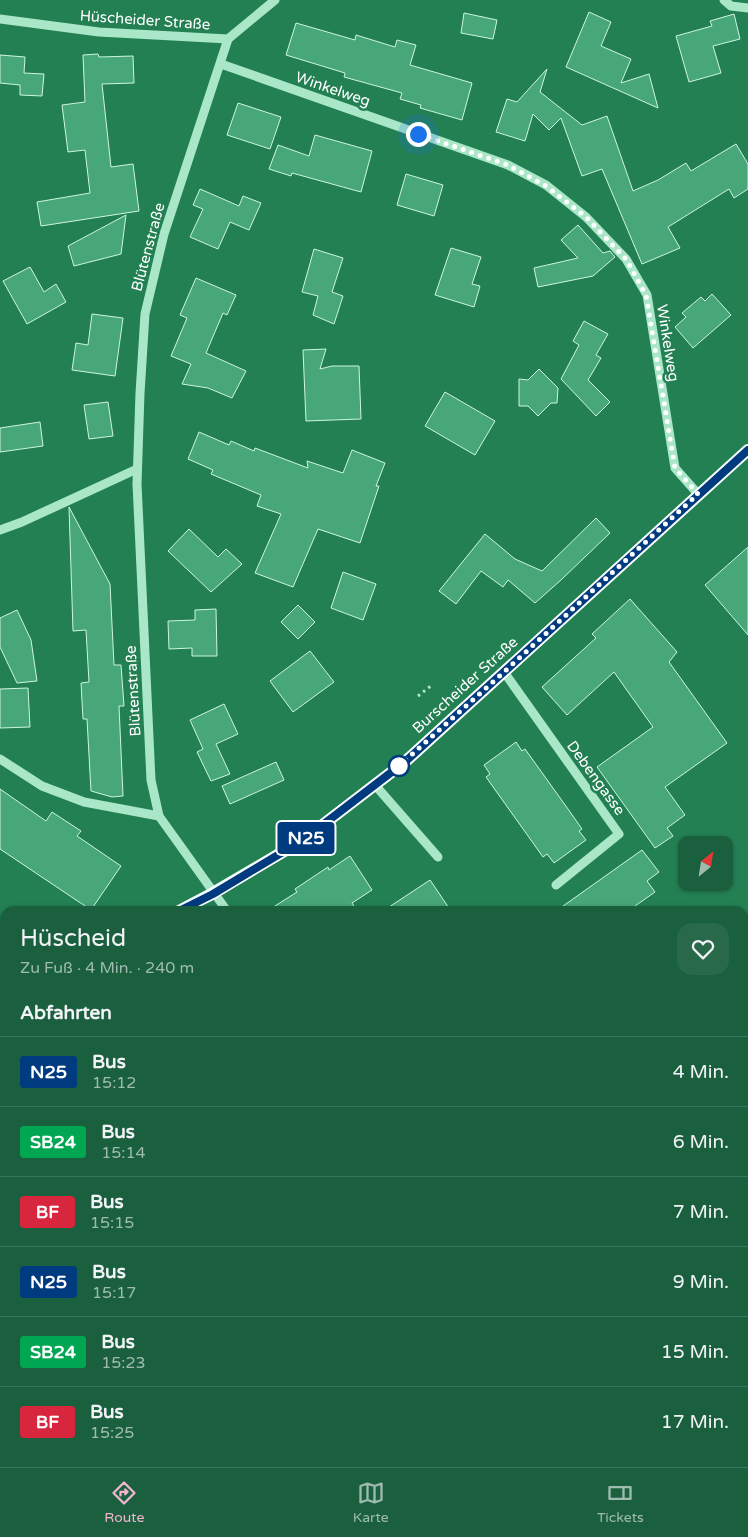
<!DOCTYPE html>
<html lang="de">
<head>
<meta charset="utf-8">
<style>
  :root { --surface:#1a603e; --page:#276949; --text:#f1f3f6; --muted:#9fbbb0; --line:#387558; --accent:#f1b6cd }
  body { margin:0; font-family:"Varela Round",sans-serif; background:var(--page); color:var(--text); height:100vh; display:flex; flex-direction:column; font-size:19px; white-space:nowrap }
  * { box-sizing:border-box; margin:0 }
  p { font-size:16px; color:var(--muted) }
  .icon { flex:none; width:28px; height:28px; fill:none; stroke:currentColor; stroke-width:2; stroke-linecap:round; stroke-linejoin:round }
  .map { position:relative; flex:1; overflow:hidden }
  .panel { position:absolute; left:0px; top:906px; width:749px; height:561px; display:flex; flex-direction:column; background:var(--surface); border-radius:15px 15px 0 0; box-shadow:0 1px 4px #0004 }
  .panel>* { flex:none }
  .badge { padding:0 10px; border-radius:4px; font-size:18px; line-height:32px }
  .needle { width:32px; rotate:30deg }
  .fabs { position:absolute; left:678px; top:836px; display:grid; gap:10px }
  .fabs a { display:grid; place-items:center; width:55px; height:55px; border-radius:10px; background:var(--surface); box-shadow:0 1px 4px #0004; font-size:25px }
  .you { position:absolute; width:25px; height:25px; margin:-12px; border:4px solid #fff; border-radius:50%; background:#1a73e8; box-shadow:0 0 0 8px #1a73e833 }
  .map>.badge { position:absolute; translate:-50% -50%; box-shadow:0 0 0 2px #fff }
  h2 { padding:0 20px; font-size:19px; line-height:45px }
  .round { display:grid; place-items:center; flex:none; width:52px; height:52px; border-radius:15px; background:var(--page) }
  .summary { display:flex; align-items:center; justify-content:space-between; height:85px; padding:0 20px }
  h1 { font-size:24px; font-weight:600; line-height:38px }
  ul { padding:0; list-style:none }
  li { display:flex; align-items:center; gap:15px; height:70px; padding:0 20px; border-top:1px solid var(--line) }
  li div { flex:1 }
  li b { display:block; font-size:19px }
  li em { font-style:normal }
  li .badge { min-width:55px; font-weight:700; text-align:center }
  .tabs { display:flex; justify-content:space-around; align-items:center; height:70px; border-top:1px solid var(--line); background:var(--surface); font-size:14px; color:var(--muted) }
  .tabs a { display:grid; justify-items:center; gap:2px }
  .tabs .on { color:var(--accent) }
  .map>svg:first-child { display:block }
  .grass { fill:url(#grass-dots) }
  .forest { fill:url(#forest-firs) }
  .water { fill:#18603e; stroke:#9ee8c2 }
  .building { fill:#47a778; stroke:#cdf5e1 }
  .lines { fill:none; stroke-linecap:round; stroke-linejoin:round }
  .path { stroke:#aae7c8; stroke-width:3; stroke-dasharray:2.5 4; stroke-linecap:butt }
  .minor { stroke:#aae7c8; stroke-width:9 }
  .major { stroke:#ebfdf5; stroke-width:12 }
  .line-casing { stroke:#fff; stroke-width:11 }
  .line { stroke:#003b80; stroke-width:8 }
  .walk { stroke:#fff; stroke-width:5; stroke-dasharray:0 9 }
  .stop-dot { fill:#fff; stroke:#003b80; stroke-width:2.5 }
  .labels { text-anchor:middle; stroke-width:5; stroke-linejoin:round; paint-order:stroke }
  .street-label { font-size:15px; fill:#fff; stroke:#238053 }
</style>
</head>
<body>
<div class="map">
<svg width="748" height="1467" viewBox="0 0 748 1467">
  <defs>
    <pattern id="grass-dots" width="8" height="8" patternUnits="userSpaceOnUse" patternTransform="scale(1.25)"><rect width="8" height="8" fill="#2d9863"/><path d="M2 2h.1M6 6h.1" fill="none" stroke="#387d5b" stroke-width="1.8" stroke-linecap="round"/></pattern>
    <pattern id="forest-firs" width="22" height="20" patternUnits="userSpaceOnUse" patternTransform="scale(1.25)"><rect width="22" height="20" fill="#2d9863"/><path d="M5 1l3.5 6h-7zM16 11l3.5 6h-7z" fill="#387d5b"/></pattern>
  </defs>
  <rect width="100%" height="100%" fill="#238053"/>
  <polygon class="grass" points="748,977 748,1125 744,1120 744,987"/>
  <polygon class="forest" points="748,921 748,977 744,987 744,922"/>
  <polygon class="water" points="5,1422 5,1462 30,1463 0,1466 0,1423"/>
  <g class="building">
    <polygon points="589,12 611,22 601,46 631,59 621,83 649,74 658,108 566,67"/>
    <polygon points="464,13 497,20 493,39 461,33"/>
    <polygon points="734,14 740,39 713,46 721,73 689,82 676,36 712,26 710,21"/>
    <polygon points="296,23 355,40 356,35 395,47 397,40 416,45 410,65 472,83 462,120 420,108 421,105 400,99 402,93 344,77 345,73 286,55"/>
    <polygon points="98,54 99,57 133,56 134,83 102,84 111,167 133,164 139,211 41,226 37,202 90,193 85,150 68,152 62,105 85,102 83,55"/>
    <polygon points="0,55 25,57 24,73 44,74 42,96 20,95 20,85 0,83"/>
    <polygon points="547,69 540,92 582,125 607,116 633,191 658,180 686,163 691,171 736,144 748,164 748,189 734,198 729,189 668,227 680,248 642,264 602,169 582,176 561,118 549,130 533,114 525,141 496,132 507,99 517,102"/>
    <polygon points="238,103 281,117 270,149 227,135"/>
    <polygon points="315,135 372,151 361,192 292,173 291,176 269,169 278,145 309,156"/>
    <polygon points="406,174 443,185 434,216 397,205"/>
    <polygon points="200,189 239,206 243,196 261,203 249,230 230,222 218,249 190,237 203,209 193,205"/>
    <polygon points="126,215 121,254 74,266 68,246"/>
    <polygon points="578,225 603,253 610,251 615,257 593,276 538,287 534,268 578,258 561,240"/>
    <polygon points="451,248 481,257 472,284 480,286 474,307 435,295"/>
    <polygon points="314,249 343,258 332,292 343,296 334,324 313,315 318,296 302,292"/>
    <polygon points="30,267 44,292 56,284 66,302 27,324 3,281"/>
    <polygon points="196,278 236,295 227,315 223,313 206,353 246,371 232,398 208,388 182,384 191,364 171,356 187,318 180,315"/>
    <polygon points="712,294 731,315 693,348 675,327 686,317 682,313 701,297 705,301"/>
    <polygon points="92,314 123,318 115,376 72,370 76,343 88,345"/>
    <polygon points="584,321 608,334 596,355 601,358 588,380 610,402 596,416 561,379 579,345 573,341"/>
    <polygon points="326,349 320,369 332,366 359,366 361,419 306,421 303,350"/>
    <polygon points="539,369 558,388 557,403 551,403 538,416 528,406 519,406 519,379 528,380"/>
    <polygon points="445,392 495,421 475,455 425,426"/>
    <polygon points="108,402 113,436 89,439 84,405"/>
    <polygon points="40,422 43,446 0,452 0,428"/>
    <polygon points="199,432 229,445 231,441 254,451 255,448 308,468 307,461 343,473 352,450 385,463 376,486 379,486 360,543 318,529 293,587 255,573 281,514 257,506 261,495 211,474 213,470 188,459"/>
    <polygon points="69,507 110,584 114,665 121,665 124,706 119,706 123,796 112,797 91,791 87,719 83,719 81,683 89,682 86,630 73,631"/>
    <polygon points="596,518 610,533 561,580 535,603 508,580 503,587 481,571 456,604 439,591 485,534 515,559 542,571"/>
    <polygon points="189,529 218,557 226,549 242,564 211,592 168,551"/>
    <polygon points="748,547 748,635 705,585"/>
    <polygon points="343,572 376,584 363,620 331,608"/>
    <polygon points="630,599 677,652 669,662 727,743 665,787 685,815 667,828 673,836 655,848 597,767 653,727 614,672 567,715 542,687 596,638 592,634"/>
    <polygon points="298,605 315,622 298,639 281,622"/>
    <polygon points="216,609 217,656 192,656 192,648 169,649 168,621 195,620 195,610"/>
    <polygon points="17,610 31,640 37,681 17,683 0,647 0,618"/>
    <polygon points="310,651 334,682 293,712 270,681"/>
    <polygon points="28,688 30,727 0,728 0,689"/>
    <polygon points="224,704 238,734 216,744 230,774 211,781 197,752 203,749 190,720"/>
    <polygon points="516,742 522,751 525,749 568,809 582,829 579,831 586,840 554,863 547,854 543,857 486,777 490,774 484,765"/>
    <polygon points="276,762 284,780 230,804 222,786"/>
    <polygon points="0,789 46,821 52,812 81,831 77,836 121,866 91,910 0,849"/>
    <polygon points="642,850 659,872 647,881 655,892 628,911 556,911"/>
    <polygon points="350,856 372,890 352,903 357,911 267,911 297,892 295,889 328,867 329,870"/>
    <polygon points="430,880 451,911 383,911"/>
  </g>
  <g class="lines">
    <g class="path">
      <polyline points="418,696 432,685"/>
      <polyline points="0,1222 5,1222"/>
    </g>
    <g class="minor">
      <polyline points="724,0 731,6 748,8"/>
      <polyline points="0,19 99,32 228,39 275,0"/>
      <polyline points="221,64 508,165 546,185 586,217 626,259 647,295 675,468 698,494"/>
      <polyline points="0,530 22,522 137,469"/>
      <polyline points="504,672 619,834 556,885"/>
      <polyline points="0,759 42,786 84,802 159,816"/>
      <polyline points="375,785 438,857"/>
      <polyline points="227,911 159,816 151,780 137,484 140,393 145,314 164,234 228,39"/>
      <polyline points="744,1434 748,1436"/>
      <polyline points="270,1462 272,1467"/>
    </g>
    <g class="major">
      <polyline points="179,911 213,893 303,840 406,761 748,450"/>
      <polyline points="0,998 5,996"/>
    </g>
  </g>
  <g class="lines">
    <defs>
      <polyline id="line" points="179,911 213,894 303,840 406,761 748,450"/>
    </defs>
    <use href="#line" class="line-casing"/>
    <use href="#line" class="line"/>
    <polyline class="walk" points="399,766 504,672 698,494 675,468 646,295 626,259 586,217 546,186 508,165 418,134"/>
  </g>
  <circle class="stop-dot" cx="399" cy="766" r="10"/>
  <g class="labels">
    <g class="street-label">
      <text transform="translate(145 20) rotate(4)" y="5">Hüscheider Straße</text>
      <text transform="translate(333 89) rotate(19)" y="5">Winkelweg</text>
      <text transform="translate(148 247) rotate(-75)" y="5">Blütenstraße</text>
      <text transform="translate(668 343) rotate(81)" y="5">Winkelweg</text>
      <text transform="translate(465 685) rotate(-42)" y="5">Burscheider Straße</text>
      <text transform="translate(133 691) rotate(-93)" y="5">Blütenstraße</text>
      <text transform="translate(596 778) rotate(54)" y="5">Debengasse</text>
    </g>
  </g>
</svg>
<div class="fabs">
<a><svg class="needle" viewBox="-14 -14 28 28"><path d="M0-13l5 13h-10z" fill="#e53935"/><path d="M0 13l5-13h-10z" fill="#9fbbb0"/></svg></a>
</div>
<div class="you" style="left:418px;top:134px"></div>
<b class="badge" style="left:306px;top:838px;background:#003b80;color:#fff">N25</b>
<section class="panel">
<div class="summary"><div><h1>Hüscheid</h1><p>Zu Fuß · 4 Min. · 240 m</p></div><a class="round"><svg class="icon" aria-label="heart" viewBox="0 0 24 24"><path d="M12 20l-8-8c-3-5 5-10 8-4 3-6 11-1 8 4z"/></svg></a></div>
<h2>Abfahrten</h2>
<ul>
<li><span class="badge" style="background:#003b80;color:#fff">N25</span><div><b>Bus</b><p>15:12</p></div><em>4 Min.</em></li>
<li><span class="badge" style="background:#00a651;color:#fff">SB24</span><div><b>Bus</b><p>15:14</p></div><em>6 Min.</em></li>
<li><span class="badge" style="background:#d7263d;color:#fff">BF</span><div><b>Bus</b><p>15:15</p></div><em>7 Min.</em></li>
<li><span class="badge" style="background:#003b80;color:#fff">N25</span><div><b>Bus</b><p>15:17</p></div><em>9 Min.</em></li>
<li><span class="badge" style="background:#00a651;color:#fff">SB24</span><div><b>Bus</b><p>15:23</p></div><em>15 Min.</em></li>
<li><span class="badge" style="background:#d7263d;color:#fff">BF</span><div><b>Bus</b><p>15:25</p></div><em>17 Min.</em></li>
</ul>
</section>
</div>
<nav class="tabs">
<a class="on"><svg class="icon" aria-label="directions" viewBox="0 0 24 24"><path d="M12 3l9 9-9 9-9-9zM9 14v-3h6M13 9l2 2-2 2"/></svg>Route</a>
<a><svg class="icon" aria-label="map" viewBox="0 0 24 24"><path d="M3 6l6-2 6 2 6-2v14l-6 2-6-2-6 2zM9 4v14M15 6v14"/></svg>Karte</a>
<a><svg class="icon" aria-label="tickets" viewBox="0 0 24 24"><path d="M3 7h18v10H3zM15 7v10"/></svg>Tickets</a>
</nav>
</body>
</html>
